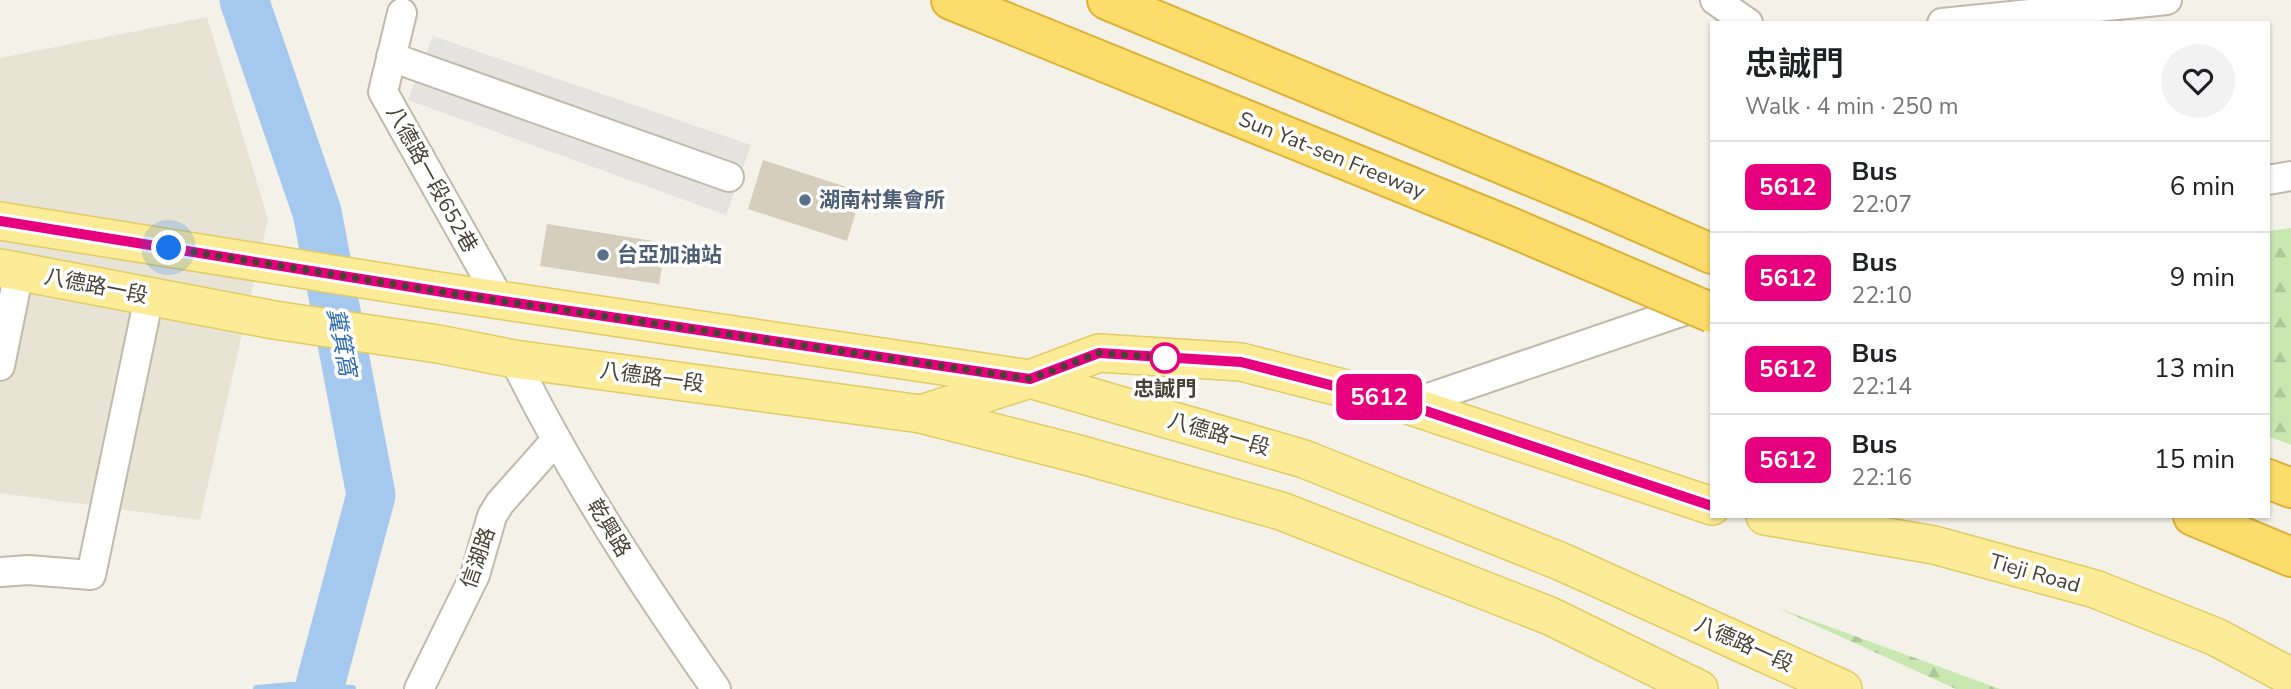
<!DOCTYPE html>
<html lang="en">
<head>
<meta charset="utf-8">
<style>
  :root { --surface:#fff; --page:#f2f2f2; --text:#202124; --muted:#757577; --line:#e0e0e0 }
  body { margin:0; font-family:"Nunito Sans","Noto Sans TC",sans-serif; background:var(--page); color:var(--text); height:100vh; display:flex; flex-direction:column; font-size:26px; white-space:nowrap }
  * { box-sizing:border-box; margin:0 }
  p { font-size:23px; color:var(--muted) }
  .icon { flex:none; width:38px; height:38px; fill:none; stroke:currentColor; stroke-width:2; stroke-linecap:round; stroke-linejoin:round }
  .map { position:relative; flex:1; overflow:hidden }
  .details { position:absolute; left:1710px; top:21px; width:560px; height:497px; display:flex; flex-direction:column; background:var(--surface); border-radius:0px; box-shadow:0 2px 5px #0004 }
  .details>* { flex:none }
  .badge { padding:0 14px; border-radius:10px; font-size:24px; line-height:46px }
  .you { position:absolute; width:35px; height:35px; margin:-18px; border:5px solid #fff; border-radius:50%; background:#1a73e8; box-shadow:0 0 0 10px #1a73e833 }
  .map>.badge { position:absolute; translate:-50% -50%; box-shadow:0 0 0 4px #fff }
  .round { display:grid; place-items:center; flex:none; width:74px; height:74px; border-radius:37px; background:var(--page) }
  .headline { display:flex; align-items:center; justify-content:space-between; height:119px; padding:0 35px }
  h1 { font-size:33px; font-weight:600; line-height:52px }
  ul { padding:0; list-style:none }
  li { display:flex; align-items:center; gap:21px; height:91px; padding:0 35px; border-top:2px solid var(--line) }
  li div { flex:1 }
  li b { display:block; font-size:26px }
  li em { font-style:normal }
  li .badge { min-width:77px; font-weight:700; text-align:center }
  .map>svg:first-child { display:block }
  .residential { fill:#e7e4d6 }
  .forest { fill:url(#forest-firs) }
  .parking { fill:#e5e3df }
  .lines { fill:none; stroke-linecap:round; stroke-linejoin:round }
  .stream { stroke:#a5c8ef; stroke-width:8 }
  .river { stroke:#a5c8ef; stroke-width:49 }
  .building { fill:#d5cebd }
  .minor-casing { stroke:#bfbaaa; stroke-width:32 }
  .major-casing { stroke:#e2cc67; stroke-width:40 }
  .highway-casing { stroke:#dbb33a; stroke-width:42 }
  .minor { stroke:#fff; stroke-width:28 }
  .major { stroke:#fdec97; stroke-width:37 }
  .highway { stroke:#fcdc6a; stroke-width:38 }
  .highway-bridge-casing { stroke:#dbb33a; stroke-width:42; stroke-linecap:butt }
  .highway-bridge { stroke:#fcdc6a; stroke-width:38 }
  .line-casing { stroke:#fff; stroke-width:16 }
  .line { stroke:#e6007e; stroke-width:10 }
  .walk { stroke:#474236; stroke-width:7; stroke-dasharray:0 12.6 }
  .service-dot { fill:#5c6f8a; stroke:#fff; stroke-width:2.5 }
  .stop-dot { fill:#fff; stroke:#e6007e; stroke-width:3.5 }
  .labels { text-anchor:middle; stroke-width:7; stroke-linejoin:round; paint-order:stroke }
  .street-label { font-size:21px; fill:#474236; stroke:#fff }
  .service-label { font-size:21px; font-weight:bold; fill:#4e5e75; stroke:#fff; text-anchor:start }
  .stop-label { font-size:21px; font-weight:bold; fill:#474236; stroke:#fff }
  .water-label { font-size:23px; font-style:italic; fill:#316cb2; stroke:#fff }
</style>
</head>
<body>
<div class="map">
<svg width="2291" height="689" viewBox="0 0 2291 689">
  <defs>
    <pattern id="forest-firs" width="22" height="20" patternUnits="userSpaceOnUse" patternTransform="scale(1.75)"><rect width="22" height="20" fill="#c8e7b1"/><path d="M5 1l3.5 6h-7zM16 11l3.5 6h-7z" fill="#adc799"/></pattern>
  </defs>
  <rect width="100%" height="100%" fill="#f4f1e8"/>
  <polygon class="residential" points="207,17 268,219 200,520 0,493 0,58"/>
  <g class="forest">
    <polygon points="2291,228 2291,445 2268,436 2268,231"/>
    <polygon points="1775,607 2000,689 1956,689"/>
  </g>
  <polygon class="parking" points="433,36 751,145 726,215 408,100"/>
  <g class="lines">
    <polyline class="stream" points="257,689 291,686 352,689"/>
    <polyline class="river" points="244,0 317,212 371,495 319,689"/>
  </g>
  <g class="building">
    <polygon points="763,160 862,192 847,241 748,209"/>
    <polygon points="547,224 666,243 659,284 540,266"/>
  </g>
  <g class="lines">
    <defs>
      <g id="minor">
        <polyline points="1715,0 1748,23"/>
        <polyline points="402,13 383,92 500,300"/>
        <polyline points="1942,23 2167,0"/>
        <polyline points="391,57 729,177"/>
        <polyline points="2268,180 2291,176"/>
        <path d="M514,359c57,116 128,224 202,330"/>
        <polyline points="0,366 19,272"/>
        <polyline points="1408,405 1704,304"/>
        <polyline points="0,572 28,570 91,575 149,297"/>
        <polyline points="419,689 475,575 492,516 500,503 556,440"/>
      </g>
      <g id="major">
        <polyline points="0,221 432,290 1030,379 1304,459 1562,562 1843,689"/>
        <polyline points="0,268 274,320 438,344 514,359 921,414 1082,455 1281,511 1550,616 1699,689"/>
        <polyline points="921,414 1030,379 1099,353 1241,362 1408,405 1712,506"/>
        <polyline points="1765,516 1934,545 2095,589 2216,637 2291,677"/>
      </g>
      <g id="highway">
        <polyline points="951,0 1508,226"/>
        <polyline points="1107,0 1593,202 1712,254"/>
        <polyline points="2268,479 2291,488"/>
        <polyline points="2193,516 2291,557"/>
      </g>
    </defs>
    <use href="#minor" class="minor-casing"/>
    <use href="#major" class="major-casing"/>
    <use href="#highway" class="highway-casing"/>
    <use href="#minor" class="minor"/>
    <use href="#major" class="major"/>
    <use href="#highway" class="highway"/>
    <defs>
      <polyline id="highway-bridge" points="1508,226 1712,313"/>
    </defs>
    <use href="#highway-bridge" class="highway-bridge-casing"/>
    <use href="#highway-bridge" class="highway-bridge"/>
  </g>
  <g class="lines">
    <defs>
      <polyline id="line" points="0,221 455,294 1030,379 1099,353 1241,362 1408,405 1712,506"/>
    </defs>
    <use href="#line" class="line-casing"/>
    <use href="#line" class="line"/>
    <polyline class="walk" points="169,248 455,294 1030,379 1099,353 1170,358 1165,358"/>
  </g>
  <g class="service-dot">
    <circle cx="805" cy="200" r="7"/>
    <circle cx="603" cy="255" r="7"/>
  </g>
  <circle class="stop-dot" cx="1165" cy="358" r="14"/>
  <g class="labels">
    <g class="street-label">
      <text transform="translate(1332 155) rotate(22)" y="7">Sun Yat-sen Freeway</text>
      <text transform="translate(432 179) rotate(61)" y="7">八德路一段652巷</text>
      <text transform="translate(96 286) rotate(11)" y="7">八德路一段</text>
      <text transform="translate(652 377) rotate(8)" y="7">八德路一段</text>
      <text transform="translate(1219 434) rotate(16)" y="7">八德路一段</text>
      <text transform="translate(609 528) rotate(59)" y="7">乾興路</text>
      <text transform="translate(478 558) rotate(-71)" y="7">信湖路</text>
      <text transform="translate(2035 573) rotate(16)" y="7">Tieji Road</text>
      <text transform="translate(1744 644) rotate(24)" y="7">八德路一段</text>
    </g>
    <g class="service-label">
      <text x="819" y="207">湖南村集會所</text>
      <text x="617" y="262">台亞加油站</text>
    </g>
    <g class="stop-label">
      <text x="1165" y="396">忠誠門</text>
    </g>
    <g class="water-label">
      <text transform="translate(342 342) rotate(79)" y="8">糞箕窩</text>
    </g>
  </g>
</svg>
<div class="you" style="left:169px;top:248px"></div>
<b class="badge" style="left:1379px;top:397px;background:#e6007e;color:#fff">5612</b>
<section class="details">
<div class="headline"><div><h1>忠誠門</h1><p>Walk · 4 min · 250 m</p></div><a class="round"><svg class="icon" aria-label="heart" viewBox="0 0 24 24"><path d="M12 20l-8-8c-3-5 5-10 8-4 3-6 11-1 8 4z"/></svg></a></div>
<ul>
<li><span class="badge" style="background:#e6007e;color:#fff">5612</span><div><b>Bus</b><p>22:07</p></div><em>6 min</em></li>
<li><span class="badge" style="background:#e6007e;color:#fff">5612</span><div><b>Bus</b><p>22:10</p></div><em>9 min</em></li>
<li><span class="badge" style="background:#e6007e;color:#fff">5612</span><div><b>Bus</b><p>22:14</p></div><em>13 min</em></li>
<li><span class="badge" style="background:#e6007e;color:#fff">5612</span><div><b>Bus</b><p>22:16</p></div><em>15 min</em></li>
</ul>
</section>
</div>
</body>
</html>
